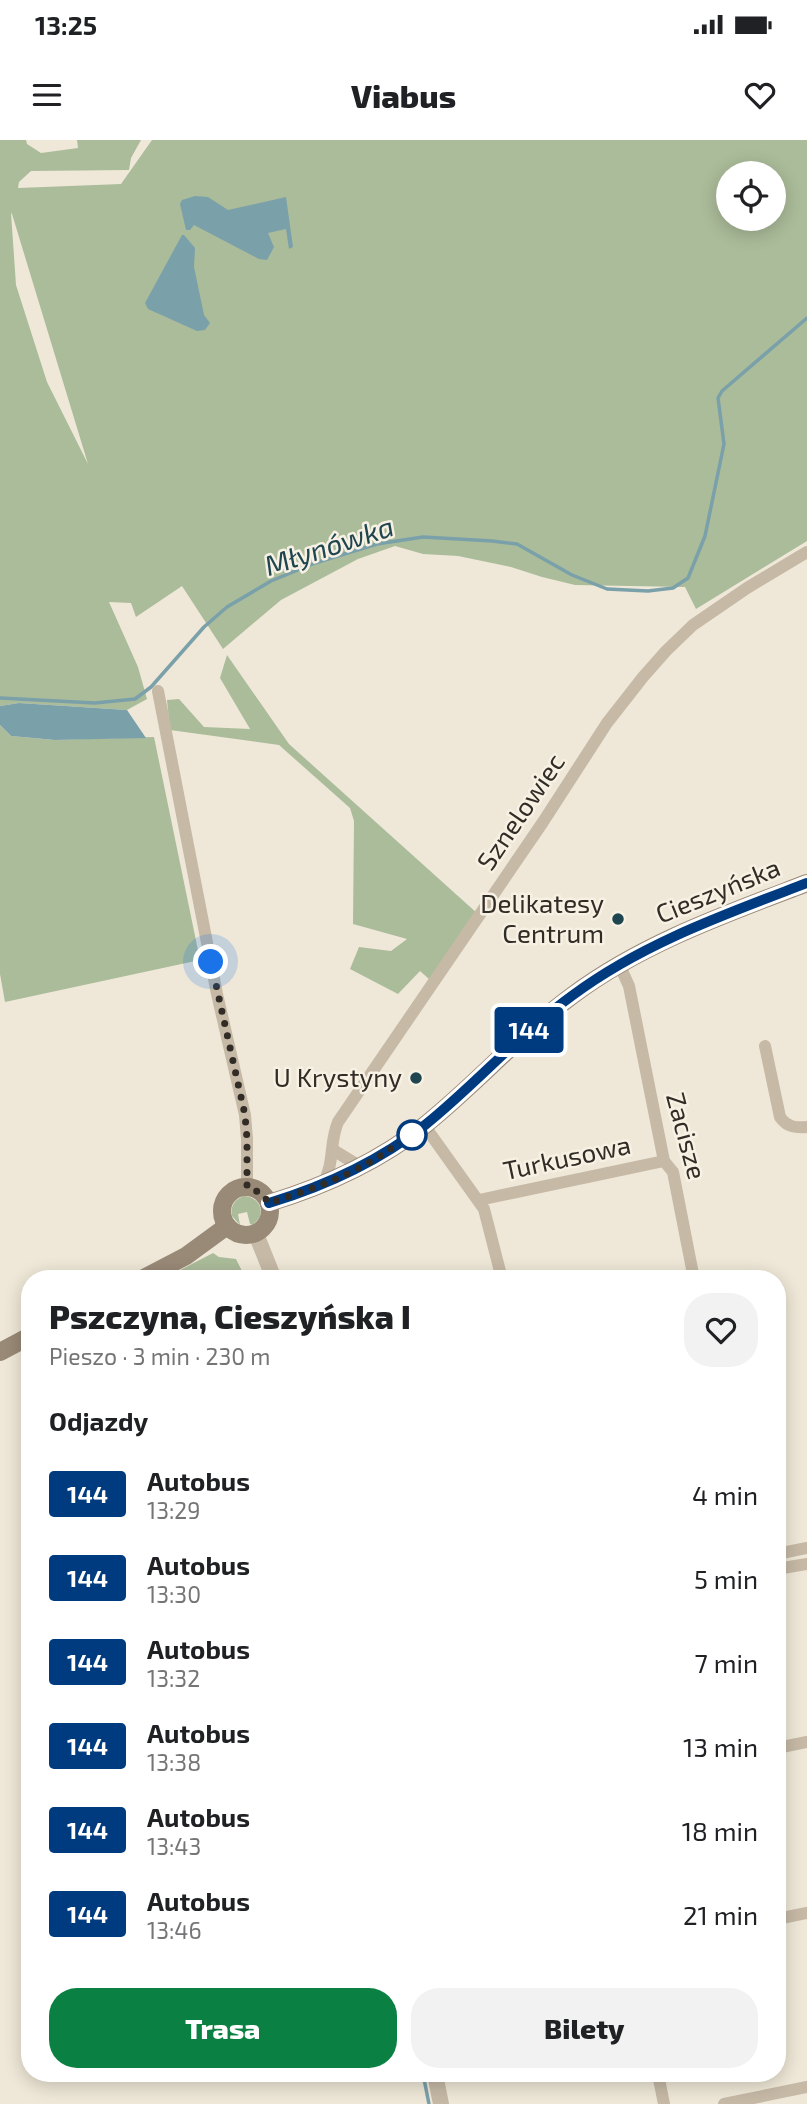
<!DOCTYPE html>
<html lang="pl">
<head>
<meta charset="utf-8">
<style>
  :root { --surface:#fff; --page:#f2f2f2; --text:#202124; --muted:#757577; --accent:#0b8043 }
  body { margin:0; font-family:"Exo 2",sans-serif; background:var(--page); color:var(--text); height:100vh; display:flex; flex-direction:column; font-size:26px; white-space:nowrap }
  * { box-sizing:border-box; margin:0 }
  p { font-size:23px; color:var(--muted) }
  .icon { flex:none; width:38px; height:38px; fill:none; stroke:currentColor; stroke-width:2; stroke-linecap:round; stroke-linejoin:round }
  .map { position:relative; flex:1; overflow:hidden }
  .panel { position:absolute; left:21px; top:1130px; width:765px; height:812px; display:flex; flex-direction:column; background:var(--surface); border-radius:28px; box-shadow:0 4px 18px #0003 }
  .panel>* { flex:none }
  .badge { padding:0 14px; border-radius:5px; font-size:24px; line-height:46px }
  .tools { position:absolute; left:716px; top:21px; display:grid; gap:14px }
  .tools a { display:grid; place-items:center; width:70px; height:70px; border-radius:50%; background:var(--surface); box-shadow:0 4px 18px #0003; font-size:35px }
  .you { position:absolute; width:35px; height:35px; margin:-18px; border:5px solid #fff; border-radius:50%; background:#1a73e8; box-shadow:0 0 0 10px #1a73e833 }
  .map>.badge { position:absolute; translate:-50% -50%; box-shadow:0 0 0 4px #fff }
  h2 { padding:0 28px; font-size:26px; line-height:63px }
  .round { display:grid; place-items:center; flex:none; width:74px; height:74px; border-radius:28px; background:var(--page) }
  .headline { display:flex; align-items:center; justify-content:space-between; height:119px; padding:0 28px }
  h1 { font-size:33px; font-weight:800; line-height:52px }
  .cta { display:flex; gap:14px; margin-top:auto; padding:14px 28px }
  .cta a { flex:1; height:80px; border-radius:28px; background:var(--accent); color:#fff; font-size:28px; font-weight:800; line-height:80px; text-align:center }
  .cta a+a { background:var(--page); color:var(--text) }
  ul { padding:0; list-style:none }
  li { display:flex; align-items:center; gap:21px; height:84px; padding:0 28px }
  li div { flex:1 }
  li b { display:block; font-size:26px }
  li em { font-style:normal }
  li .badge { min-width:77px; font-weight:700; text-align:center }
  .status { display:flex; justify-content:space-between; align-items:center; height:49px; padding:0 35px; background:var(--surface); direction:ltr }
  .status svg { height:19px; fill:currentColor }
  header { display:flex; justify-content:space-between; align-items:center; height:91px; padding:0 28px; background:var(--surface); font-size:32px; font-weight:800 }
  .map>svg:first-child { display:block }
  .green { fill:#abbc9a; fill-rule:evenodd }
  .water { fill:#7aa0aa }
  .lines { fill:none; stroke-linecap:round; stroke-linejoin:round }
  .stream { stroke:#7aa0aa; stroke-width:3.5 }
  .minor { stroke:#c6b9a6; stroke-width:12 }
  .tertiary { stroke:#c6b9a6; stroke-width:16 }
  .secondary { stroke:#998977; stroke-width:18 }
  .line-casing { stroke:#fff; stroke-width:16 }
  .line { stroke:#003b80; stroke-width:10 }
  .walk { stroke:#322c26; stroke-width:7; stroke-dasharray:0 12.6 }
  .poi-dot { fill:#1f4550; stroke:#f7f1e4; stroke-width:2.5 }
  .stop-dot { fill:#fff; stroke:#003b80; stroke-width:3.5 }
  .labels { text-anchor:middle; stroke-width:5; stroke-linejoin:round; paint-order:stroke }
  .street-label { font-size:26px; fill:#322c26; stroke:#f7f1e4 }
  .poi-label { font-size:26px; fill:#322c26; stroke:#f7f1e4; text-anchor:end }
  .water-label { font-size:28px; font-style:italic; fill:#1f4550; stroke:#f7f1e4 }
</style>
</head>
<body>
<div class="status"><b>13:25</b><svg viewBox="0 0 49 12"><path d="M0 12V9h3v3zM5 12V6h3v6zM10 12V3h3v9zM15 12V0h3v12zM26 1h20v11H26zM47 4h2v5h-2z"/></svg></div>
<header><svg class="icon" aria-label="menu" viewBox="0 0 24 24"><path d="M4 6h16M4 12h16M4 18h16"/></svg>Viabus<svg class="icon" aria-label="heart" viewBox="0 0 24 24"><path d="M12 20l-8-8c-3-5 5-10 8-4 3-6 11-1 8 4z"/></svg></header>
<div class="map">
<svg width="807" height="1964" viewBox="0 0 807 1964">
  <rect width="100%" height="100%" fill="#efe8d8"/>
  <g class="green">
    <path d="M0,0h26l1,4 14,9 37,-5 -1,-8h64l-10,18 -2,12 -98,1 -12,11 -1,6 103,-4 31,-44h655v401l-111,68 -11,-22 -110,-2 -33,-8 -31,-10 -53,-11 -35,-2 -28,-8 -37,13 -77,41 -58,49 -41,-63 -46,31 -5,-14 -22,-1 29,65 9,32 -20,11 -108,-7 -19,3zM728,33h46v46h-46zM11,73l1,1 76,250 -41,-82 -31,-97z"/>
    <polygon points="227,515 289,604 478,774 430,840 420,831 398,854 350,829 359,807 391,811 407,799 353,784 354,681 350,668 279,605 170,590 167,560 179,559 204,587 250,589 220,538"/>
    <polygon points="0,585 11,596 55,600 154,597 200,820 5,862 0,834"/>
    <path d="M244,1056c12,1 19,9 16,21l-7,8 -3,-1 -3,-12 -9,2 2,11 -8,-9c-2,-10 3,-17 12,-20z"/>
    <polygon points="213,1113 219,1117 236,1119 246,1139 163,1139"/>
  </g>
  <g class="water">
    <polygon points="195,56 208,57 228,70 286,57 293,107 289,109 286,89 268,93 274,107 267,120 259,119 194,85 190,90 186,90 180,64 182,60"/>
    <polygon points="182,95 184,95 195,108 194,127 204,175 210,183 205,190 197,191 148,169 145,163"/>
    <polygon points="19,563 127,570 146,598 55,600 11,596 0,585 0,566"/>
  </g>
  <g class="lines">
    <g class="stream">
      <polyline points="0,558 95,563 135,559 151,547 204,487 227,467 271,441 315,423 377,404 423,397 492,401 517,404 572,435 607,449 648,451 673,448 688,438 705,396 724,304 718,258 722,251 807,178"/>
      <polyline points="423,1934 429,1964"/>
    </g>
    <g class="minor">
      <polyline points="158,551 217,854 245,975 247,999 247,1047"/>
      <polyline points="619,824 629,846 664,1021 673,1032 694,1139"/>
      <path d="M765,906l15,71c7,10 15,11 27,10"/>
      <polyline points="424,985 484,1069 502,1139"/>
      <polyline points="333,1010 361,1027"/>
      <path d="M323,1044c12,-22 6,-41 15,-62l205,-300 64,-99 36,-46 23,-26 27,-26 54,-37 60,-36"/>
      <polyline points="479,1060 664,1021"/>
      <polyline points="777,1414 807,1408"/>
      <polyline points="777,1429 807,1424"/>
      <polyline points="777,1608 807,1602"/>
      <polyline points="777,1779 807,1773"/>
      <polyline points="658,1934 664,1964"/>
      <polyline points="724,1964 807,1947"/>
    </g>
    <g class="tertiary">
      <polyline points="256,1094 274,1139"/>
      <polyline points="435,1934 441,1964"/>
    </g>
    <g class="secondary">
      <circle cx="246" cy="1071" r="24"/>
      <path d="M269,1063c56,-17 109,-41 156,-78 51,-41 95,-91 148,-130 70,-52 153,-81 234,-112"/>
      <polyline points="142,1139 186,1116 227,1086"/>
      <polyline points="0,1212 30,1196"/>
    </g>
  </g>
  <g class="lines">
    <defs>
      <path id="line" d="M269,1063c56,-17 109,-41 156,-78 51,-41 94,-91 148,-130 70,-52 153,-81 234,-112"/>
    </defs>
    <use href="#line" class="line-casing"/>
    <use href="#line" class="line"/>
    <polyline class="walk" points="211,822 245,975 247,999 247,1047 261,1053 269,1063 316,1047 343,1036 372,1021 412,995"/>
  </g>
  <g class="poi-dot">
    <circle cx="618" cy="779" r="7"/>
    <circle cx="416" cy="938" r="7"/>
  </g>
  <circle class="stop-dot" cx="412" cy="995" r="14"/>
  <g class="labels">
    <g class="street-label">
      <text transform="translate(521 672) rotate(-56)" y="9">Sznelowiec</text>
      <text transform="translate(718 751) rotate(-22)" y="9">Cieszyńska</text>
      <text transform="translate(686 996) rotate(75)" y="9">Zacisze</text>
      <text transform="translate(567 1018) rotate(-12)" y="9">Turkusowa</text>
    </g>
    <g class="poi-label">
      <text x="604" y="773">Delikatesy<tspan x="604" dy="30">Centrum</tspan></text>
      <text x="402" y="947">U Krystyny</text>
    </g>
    <g class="water-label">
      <text transform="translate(329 406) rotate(-18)" y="10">Młynówka</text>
    </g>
  </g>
</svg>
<div class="tools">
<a><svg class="icon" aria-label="locate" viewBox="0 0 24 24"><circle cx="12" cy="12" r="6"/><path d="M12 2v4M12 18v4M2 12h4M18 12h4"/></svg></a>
</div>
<div class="you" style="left:211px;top:822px"></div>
<b class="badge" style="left:529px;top:890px;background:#003b80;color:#fff">144</b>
<section class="panel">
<div class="headline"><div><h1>Pszczyna, Cieszyńska I</h1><p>Pieszo · 3 min · 230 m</p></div><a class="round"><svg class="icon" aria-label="heart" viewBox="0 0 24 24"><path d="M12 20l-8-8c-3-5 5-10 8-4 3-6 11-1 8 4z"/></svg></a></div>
<h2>Odjazdy</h2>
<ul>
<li><span class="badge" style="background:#003b80;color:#fff">144</span><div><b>Autobus</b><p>13:29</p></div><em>4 min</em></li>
<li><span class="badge" style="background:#003b80;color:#fff">144</span><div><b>Autobus</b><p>13:30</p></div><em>5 min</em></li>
<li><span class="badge" style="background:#003b80;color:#fff">144</span><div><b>Autobus</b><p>13:32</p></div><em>7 min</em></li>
<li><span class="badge" style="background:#003b80;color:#fff">144</span><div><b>Autobus</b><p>13:38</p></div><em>13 min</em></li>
<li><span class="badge" style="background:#003b80;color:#fff">144</span><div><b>Autobus</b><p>13:43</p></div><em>18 min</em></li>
<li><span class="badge" style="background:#003b80;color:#fff">144</span><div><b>Autobus</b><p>13:46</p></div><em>21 min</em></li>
</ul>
<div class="cta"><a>Trasa</a><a>Bilety</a></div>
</section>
</div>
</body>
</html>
